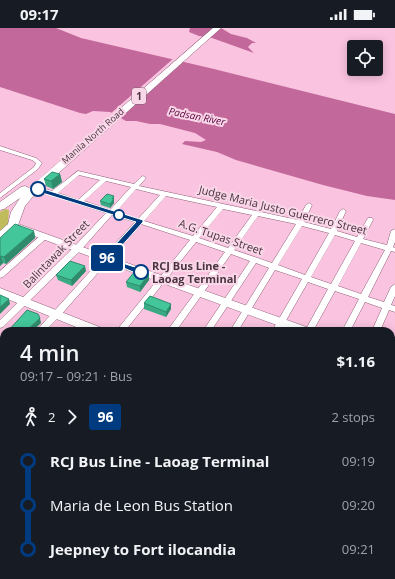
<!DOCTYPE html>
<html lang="en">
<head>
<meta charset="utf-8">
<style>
  :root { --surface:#171b24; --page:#20242c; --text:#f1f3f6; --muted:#9ea1a6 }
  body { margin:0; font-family:"Open Sans",sans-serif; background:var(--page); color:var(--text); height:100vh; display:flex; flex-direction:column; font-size:15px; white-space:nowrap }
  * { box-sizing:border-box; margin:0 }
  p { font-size:13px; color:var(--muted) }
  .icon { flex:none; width:22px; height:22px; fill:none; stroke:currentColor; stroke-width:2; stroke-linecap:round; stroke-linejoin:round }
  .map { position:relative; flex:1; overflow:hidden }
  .details { position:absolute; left:0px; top:299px; width:395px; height:252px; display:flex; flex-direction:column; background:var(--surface); border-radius:12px 12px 0 0; box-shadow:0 2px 10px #0003 }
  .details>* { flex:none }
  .badge { padding:0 8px; border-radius:3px; font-size:14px; line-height:26px }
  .fabs { position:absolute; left:347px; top:12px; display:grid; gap:8px }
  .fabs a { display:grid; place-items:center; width:36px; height:36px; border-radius:4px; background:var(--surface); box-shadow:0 2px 10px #0003; font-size:20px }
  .map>.badge { position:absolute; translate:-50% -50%; box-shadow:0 0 0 2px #fff }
  .legs { display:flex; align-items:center; gap:6px; height:44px; padding:0 20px; font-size:13px }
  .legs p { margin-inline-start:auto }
  .overview { display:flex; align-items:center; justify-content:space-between; height:68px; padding:0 20px }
  h1 { font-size:22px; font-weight:600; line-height:30px }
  ul { padding:0 20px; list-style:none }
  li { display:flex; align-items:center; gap:14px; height:44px; font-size:15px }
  li i { display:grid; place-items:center; width:6px; height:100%; margin:0 5px; background:currentColor }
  li i::after { content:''; width:10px; height:10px; margin:-5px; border:3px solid; border-radius:50%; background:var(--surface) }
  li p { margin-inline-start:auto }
  li:first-child i { background:linear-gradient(#0000 50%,currentColor 0) }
  li:last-child i { background:linear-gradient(currentColor 50%,#0000 0) }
  .status { display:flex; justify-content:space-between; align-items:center; height:28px; padding:0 20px; background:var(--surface); direction:ltr }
  .status svg { height:11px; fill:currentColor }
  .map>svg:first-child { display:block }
  .green { fill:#c0bc5e }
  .water { fill:#c3689b }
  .pier { fill:#fac3df }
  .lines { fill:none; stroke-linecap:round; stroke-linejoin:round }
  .minor-casing { stroke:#8e5e77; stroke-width:1 }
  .secondary-casing { stroke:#8e5e77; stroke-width:1 }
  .trunk-casing { stroke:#8e5e77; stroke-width:1 }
  .minor { fill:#fff; fill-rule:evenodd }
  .secondary { fill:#fff; fill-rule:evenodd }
  .trunk { fill:#fff; fill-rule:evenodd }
  .wall { fill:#3aaa84 }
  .shaded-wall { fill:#2f8b6c }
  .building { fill:#43c69a; stroke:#2f8b6c }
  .line-1 { fill:#003b80; stroke:#fff }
  .stop-1-dot { fill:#fff; stroke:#003b80; stroke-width:2 }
  .labels { text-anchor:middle; stroke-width:4; stroke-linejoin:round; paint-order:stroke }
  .far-street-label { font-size:9px; fill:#49333e; stroke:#f9d7e8 }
  .shield { fill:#f9d7e8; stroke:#7e6471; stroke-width:1 }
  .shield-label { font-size:10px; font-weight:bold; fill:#49333e }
  .far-water-label { font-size:10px; font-style:italic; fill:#5d0640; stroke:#f9d7e8 }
  .street-label { font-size:11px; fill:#49333e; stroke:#f9d7e8 }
  .stop-label { font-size:11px; font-weight:bold; fill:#49333e; stroke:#f9d7e8; text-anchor:start }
</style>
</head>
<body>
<div class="status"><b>09:17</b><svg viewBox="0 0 49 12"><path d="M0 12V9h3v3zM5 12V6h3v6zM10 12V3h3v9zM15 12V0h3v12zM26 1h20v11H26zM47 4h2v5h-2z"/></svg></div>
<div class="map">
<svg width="395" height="551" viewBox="0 0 395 551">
  <rect width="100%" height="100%" fill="#fac3df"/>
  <polygon class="green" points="5,181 9,182 8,197 0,207 0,184"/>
  <g class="water">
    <polygon points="0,0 56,0 81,10 214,41 395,86 395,172 367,168 323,157 236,132 217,124 182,116 185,113 201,114 206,112 195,105 160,96 150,96 136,93 126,93 110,84 93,83 86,86 80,85 0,59"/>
    <polygon points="190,0 221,0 231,6 247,10 256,15 252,15 248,19 254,25 212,10 199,8 189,4"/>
  </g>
  <polygon class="pier" points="174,30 183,32 118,90 110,86"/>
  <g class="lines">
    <defs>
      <g id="minor">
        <polygon points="0,118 36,130 42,135 38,141 0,170 0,165 34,139 36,135 32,132 0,122"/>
        <path d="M78,143l56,13 7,-7 2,-1 3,2 -7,8 159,34 8,-15 3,-2 3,2 -8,17 27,7 9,-18 3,-2 3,2 -9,20 20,6 11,-19h4l1,2 -10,19 24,6 4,-14 4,-2v13l-2,5 2,1v4l-4,-1 -23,46 16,5 7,-15 4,-3v12l-4,9 4,1v6l-6,-2 -9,21h-8l10,-23 -17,-6 -15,29h-8l17,-32 -24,-8 -22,40h-8l23,-42 -20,-7 -28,49h-8l30,-52 -27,-9 -37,61h-8l39,-63 -13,-5 -45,68h-8l47,-70 -19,-7 -55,77h-9l58,-79 -29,-10 -71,89h-9l74,-91 -49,-16 -81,92 -15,15h-9l99,-109 -23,-7 -32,36 -77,76 -3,1v-8l74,-73 32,-34 -70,-23 -1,-1 3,-2 14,4zM79,147l21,5 -22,20 -20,-7zM106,153l25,6 -21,23 -26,-9zM136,161l24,6 -22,24 -22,-7zM166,168l51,11 -24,29 -49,-15zM223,181l29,6 -24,33 -29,-10zM258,188l38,8 -24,39 -38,-13zM302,198l27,7 -24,42 -27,-10zM335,207l20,6 -24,43 -20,-7zM361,215l24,7 -24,44 -23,-8z"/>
        <polygon points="41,207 47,207 48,209 3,249 0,250 0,243"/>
        <polygon points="4,335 4,344 0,346 0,336"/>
        <polygon points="0,365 4,367 4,375 0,373"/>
        <polygon points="395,368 395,384 391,387 391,371"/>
        <polygon points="4,384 4,395 0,397 0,386"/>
        <polygon points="4,445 4,458 0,460 0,447"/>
        <polygon points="0,499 4,500 4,511 0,510"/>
        <polygon points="14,547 27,547 25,551 12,551"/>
        <polygon points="74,547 91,547 93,551 76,551"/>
        <polygon points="101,547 113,547 111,551 99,551"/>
        <polygon points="194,547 206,547 204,551 192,551"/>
        <polygon points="287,547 299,547 297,551 285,551"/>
      </g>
      <g id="secondary">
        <polygon points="21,197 309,300 311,303 293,303 18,202 16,200"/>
        <polygon points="0,260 102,300 104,303 86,303 0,268"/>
        <polygon points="391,330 395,332 395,342 391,340"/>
        <polygon points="391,422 395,423 395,435 391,434"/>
        <polygon points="395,507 395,534 391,536 391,509"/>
        <polygon points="391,542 393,547 392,551 376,551 377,547 391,547"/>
      </g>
      <polygon id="trunk" points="213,0 221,0 35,166 25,178 17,200 4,212 0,213 0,203 8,196 11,184 20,170 4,181 0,182 0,174 21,159 25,158 29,160"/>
    </defs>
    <use href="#minor" class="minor-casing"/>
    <use href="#secondary" class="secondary-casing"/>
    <use href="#trunk" class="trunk-casing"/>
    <use href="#minor" class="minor"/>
    <use href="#secondary" class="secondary"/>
    <use href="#trunk" class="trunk"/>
  </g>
  <g class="wall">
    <polygon points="60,146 62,154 53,161 46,158 44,151"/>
    <polygon points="114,168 114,175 110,180 101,177 100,173"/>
    <polygon points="34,203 35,210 6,236 3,235 0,238 0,210"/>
    <polygon points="86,243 72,258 58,252 56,247"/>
    <polygon points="149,252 140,264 127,259 126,254"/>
    <polygon points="144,275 171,276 171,281 166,289 144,281"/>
    <polygon points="4,307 4,319 1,318 0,315 0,311"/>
  </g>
  <g class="shaded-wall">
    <polygon points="60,146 62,154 53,161 51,153"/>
    <polygon points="114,168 114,175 110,180 110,176 112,171"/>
    <polygon points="34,203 35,210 6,236 4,229"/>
    <polygon points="1,228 3,235 0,238 0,229"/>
    <polygon points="85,238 86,243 72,258 71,252"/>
    <polygon points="149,246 149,252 140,264 140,258"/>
    <polygon points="9,271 10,276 0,286 0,279"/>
    <polygon points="171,276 171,281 166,289 166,284"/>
    <polygon points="40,290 41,295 33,303 26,303"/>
  </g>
  <g class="building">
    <polygon points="52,144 60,146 51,153 44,151"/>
    <polygon points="107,166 114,168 112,171 114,171 110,176 100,173"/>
    <polygon points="15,196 34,203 4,229 1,228 0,229 0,210"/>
    <polygon points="70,233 85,238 71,252 56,247"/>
    <polygon points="136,242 149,246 140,258 126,254"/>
    <polygon points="0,267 9,271 0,279"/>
    <polygon points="150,268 171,276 166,284 144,275"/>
    <polygon points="27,282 38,286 40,290 26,303 8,303"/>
    <polygon points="4,307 4,315 0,313 0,311"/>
  </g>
  <polygon class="line-1" points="36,160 40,160 143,192 143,194 110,231 144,242 144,246 138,246 102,231 136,194 36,163"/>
  <g class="stop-1-dot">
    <circle cx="38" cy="161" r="7"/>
    <circle cx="119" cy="187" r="5"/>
    <circle cx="141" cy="244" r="7"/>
  </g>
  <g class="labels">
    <g class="far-street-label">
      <text transform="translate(93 108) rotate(-41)" y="3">Manila North Road</text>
    </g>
    <rect class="shield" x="132" y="60" width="14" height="16" rx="3"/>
    <g class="shield-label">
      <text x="139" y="72">1</text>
    </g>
    <g class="far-water-label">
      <text transform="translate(197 88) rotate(11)" y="4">Padsan River</text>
    </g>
    <g class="street-label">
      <text transform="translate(283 182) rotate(14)" y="4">Judge Maria Justo Guerrero Street</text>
      <text transform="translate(221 209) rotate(19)" y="4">A.G. Tupas Street</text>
      <text transform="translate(56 226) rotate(-46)" y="4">Balintawak Street</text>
    </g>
    <g class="stop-label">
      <text x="152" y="242">RCJ Bus Line -<tspan x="152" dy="13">Laoag Terminal</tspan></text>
    </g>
  </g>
</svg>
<div class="fabs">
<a><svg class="icon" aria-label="locate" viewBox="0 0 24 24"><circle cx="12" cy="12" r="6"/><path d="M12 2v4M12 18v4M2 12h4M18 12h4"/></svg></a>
</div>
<b class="badge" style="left:107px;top:230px;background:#003b80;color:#fff">96</b>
<section class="details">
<div class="overview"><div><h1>4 min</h1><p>09:17 – 09:21 · Bus</p></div><b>$1.16</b></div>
<div class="legs"><svg class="icon" aria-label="walk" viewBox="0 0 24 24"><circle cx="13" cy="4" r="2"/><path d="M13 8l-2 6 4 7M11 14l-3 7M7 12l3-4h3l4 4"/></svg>2<svg class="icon" aria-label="forward" viewBox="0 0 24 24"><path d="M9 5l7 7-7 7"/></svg><b class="badge" style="background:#003b80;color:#fff">96</b><p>2 stops</p></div>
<ul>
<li><i style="color:#003b80"></i><b>RCJ Bus Line - Laoag Terminal</b><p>09:19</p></li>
<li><i style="color:#003b80"></i><span>Maria de Leon Bus Station</span><p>09:20</p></li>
<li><i style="color:#003b80"></i><b>Jeepney to Fort ilocandia</b><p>09:21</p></li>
</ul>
</section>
</div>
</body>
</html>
